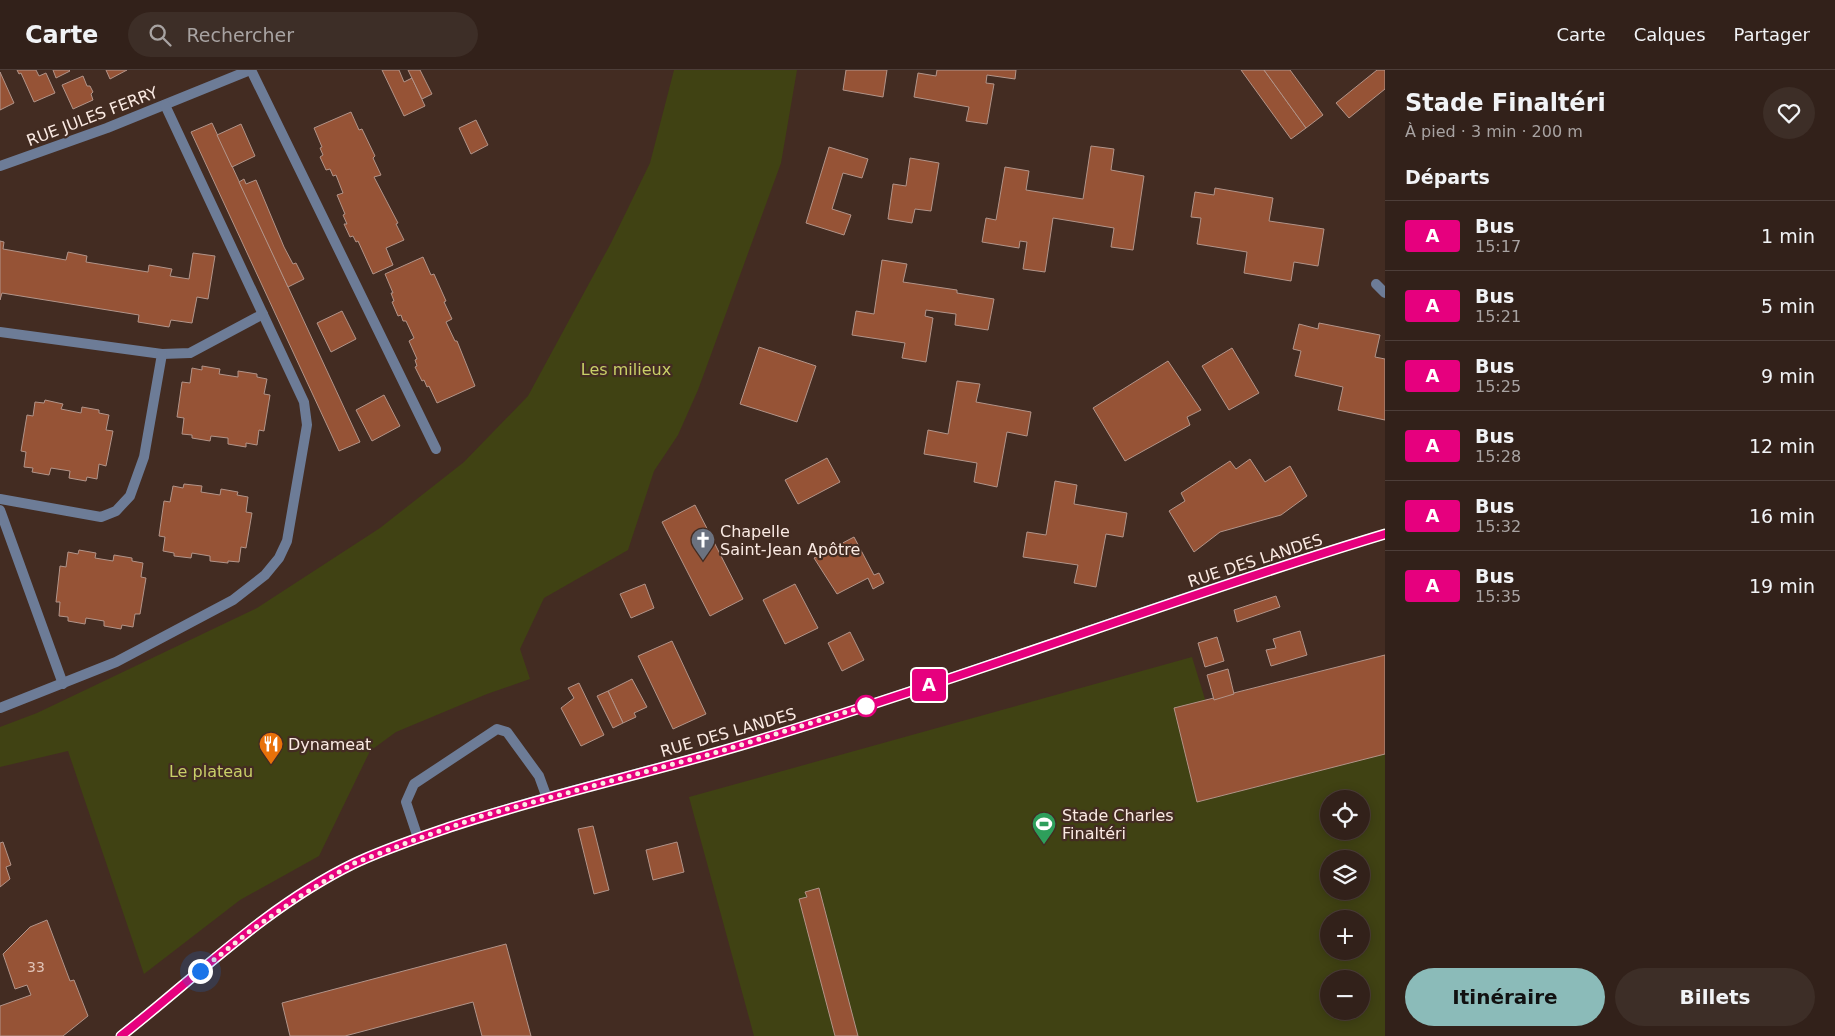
<!DOCTYPE html>
<html lang="fr">
<head>
<meta charset="utf-8">
<style>
  :root { --surface:#32211a; --page:#3d2e27; --text:#f1f3f6; --muted:#a8a3a2; --line:#4d3e39; --accent:#8bbbb9 }
  body { margin:0; font-family:"DejaVu Sans",sans-serif; background:var(--page); color:var(--text); height:100vh; display:flex; flex-direction:column; font-size:19px; white-space:nowrap }
  * { box-sizing:border-box; margin:0 }
  p { font-size:16px; color:var(--muted) }
  .icon { flex:none; width:28px; height:28px; fill:none; stroke:currentColor; stroke-width:2; stroke-linecap:round; stroke-linejoin:round }
  .map { position:relative; flex:1; overflow:hidden }
  .sheet { display:flex; flex-direction:column; background:var(--surface); width:450px }
  .sheet>* { flex:none }
  .badge { padding:0 10px; border-radius:4px; font-size:18px; line-height:32px }
  .controls { position:absolute; left:1320px; top:720px; display:grid; gap:10px }
  .controls a { display:grid; place-items:center; width:50px; height:50px; border-radius:50%; background:var(--surface); box-shadow:0 2px 12px #0003,0 0 0 1px var(--line); font-size:25px }
  .you { position:absolute; width:25px; height:25px; margin:-12px; border:4px solid #fff; border-radius:50%; background:#1a73e8; box-shadow:0 0 0 8px #1a73e833 }
  .map>.badge { position:absolute; translate:-50% -50%; box-shadow:0 0 0 2px #fff }
  h2 { padding:0 20px; font-size:19px; line-height:45px }
  .round { display:grid; place-items:center; flex:none; width:52px; height:52px; border-radius:26px; background:var(--page) }
  .overview { display:flex; align-items:center; justify-content:space-between; height:85px; padding:0 20px }
  h1 { font-size:24px; font-weight:700; line-height:38px }
  .cta { display:flex; gap:10px; margin-top:auto; padding:10px 20px }
  .cta a { flex:1; height:58px; border-radius:30px; background:var(--accent); color:#111; font-size:20px; font-weight:700; line-height:58px; text-align:center }
  .cta a+a { background:var(--page); color:var(--text) }
  ul { padding:0; list-style:none }
  li { display:flex; align-items:center; gap:15px; height:70px; padding:0 20px; border-top:1px solid var(--line) }
  li div { flex:1 }
  li b { display:block; font-size:19px }
  li em { font-style:normal }
  li .badge { min-width:55px; font-weight:700; text-align:center }
  header { display:flex; align-items:center; gap:30px; box-sizing:border-box; height:70px; padding:0 25px; background:var(--surface); border-bottom:1px solid var(--line) }
  header strong { font-size:24px }
  nav { display:flex; gap:28px; margin-inline-start:auto; font-size:18px }
  .search { width:350px; height:45px; background:var(--page); display:flex; align-items:center; gap:12px; box-sizing:border-box; padding:0 18px; border-radius:28px; color:var(--muted); font-size:19px }
  main { display:flex; flex:1; min-height:0 }
  .map>svg:first-child { display:block }
  .green { fill:#404213; fill-rule:evenodd }
  .building { fill:#965336; stroke:#b29489 }
  .lines { fill:none; stroke-linecap:round; stroke-linejoin:round }
  .service { stroke:#6d7c97; stroke-width:10 }
  .minor { stroke:#6d7c97; stroke-width:10 }
  .line-casing { stroke:#fff; stroke-width:11 }
  .line { stroke:#e6007e; stroke-width:8 }
  .walk { stroke:#faeae3; stroke-width:5; stroke-dasharray:0 9 }
  .stop-dot { fill:#fff; stroke:#e6007e; stroke-width:2.5 }
  .labels { text-anchor:middle; stroke-width:4.5; stroke-linejoin:round; paint-order:stroke }
  .number-label { font-size:14px; fill:#e1c4b8 }
  .street-label { font-size:16px; fill:#faeae3; stroke:#432c22 }
  .park-label { font-size:16px; fill:#c9d068; stroke:#432c22 }
  .poi-label { font-size:16px; fill:#faeae3; stroke:#432c22; text-anchor:start }
</style>
</head>
<body>
<header>
<strong>Carte</strong>
<div class="search"><svg class="icon" aria-label="search" viewBox="0 0 24 24"><circle cx="10" cy="10" r="6"/><path d="M15 15l6 6"/></svg>Rechercher</div>
<nav><a>Carte</a><a>Calques</a><a>Partager</a></nav>
</header>
<main>
<div class="map">
<svg width="1385" height="966" viewBox="0 0 1385 966">
  <rect width="100%" height="100%" fill="#432c22"/>
  <g class="green">
    <polygon points="674,0 797,0 781,93 698,320 678,365 654,401 628,480 544,528 520,579 530,609 487,624 396,662 370,681 319,786 240,830 144,904 68,681 0,697 0,657 37,643 257,538 380,458 464,392 528,326 611,173 650,93"/>
    <path d="M1192,587l16,52 177,-49v376h-631l-65,-239zM1329,729h32v32h-32zM1329,789h32v32h-32zM1329,849h32v32h-32zM1329,909h32v32h-32z"/>
  </g>
  <g class="building">
    <polygon points="17,0 36,0 39,6 46,3 55,23 34,32 21,3 19,4"/>
    <polygon points="53,0 69,0 70,1 56,8"/>
    <polygon points="106,0 127,0 110,9"/>
    <polygon points="382,0 399,0 404,12 412,8 425,36 404,46"/>
    <polygon points="408,0 420,0 432,24 422,29"/>
    <polygon points="846,0 887,0 883,27 843,20"/>
    <polygon points="937,0 1016,0 1015,9 987,5 986,13 994,14 987,54 966,51 969,37 914,27 918,3 936,6"/>
    <polygon points="1241,0 1264,0 1306,58 1291,69"/>
    <polygon points="1264,0 1290,0 1323,45 1306,58"/>
    <polygon points="1377,0 1385,0 1385,19 1349,48 1336,33"/>
    <polygon points="0,2 14,33 0,40"/>
    <polygon points="83,6 87,16 90,16 93,22 91,24 93,30 73,39 62,15"/>
    <polygon points="351,42 359,60 362,59 375,86 373,88 381,105 374,107 398,153 396,154 404,170 386,178 393,195 373,204 358,171 356,172 353,166 350,167 344,154 347,154 343,145 345,144 337,125 343,123 336,105 333,106 330,99 326,100 320,87 323,85 320,78 322,77 314,58"/>
    <polygon points="476,50 488,75 471,84 459,58"/>
    <polygon points="212,53 360,372 339,381 191,62"/>
    <polygon points="241,54 255,86 232,97 217,65"/>
    <polygon points="1091,76 1114,79 1111,100 1144,106 1133,180 1111,177 1114,158 1053,148 1045,202 1023,199 1027,172 1020,171 1019,178 982,172 986,148 996,150 1005,97 1029,101 1026,120 1083,129"/>
    <polygon points="829,77 868,89 862,108 843,103 832,139 851,145 844,165 806,153"/>
    <polygon points="910,88 939,93 931,141 915,139 912,153 888,149 893,114 906,116"/>
    <polygon points="244,109 246,114 256,110 284,177 293,194 296,193 304,209 288,217 239,112"/>
    <polygon points="1215,118 1273,128 1269,151 1324,159 1318,196 1294,192 1291,211 1244,203 1247,182 1197,174 1201,148 1191,147 1195,122 1214,125"/>
    <polygon points="0,171 4,172 3,179 66,190 68,182 87,186 86,192 148,202 149,195 172,199 170,206 189,209 193,183 215,186 208,229 197,227 192,253 171,250 169,257 138,252 139,245 2,223 0,230"/>
    <polygon points="423,187 431,205 434,204 446,231 444,232 452,249 446,252 455,271 457,271 475,316 437,333 429,316 427,317 424,310 422,311 415,297 417,296 415,290 417,289 409,271 414,268 406,251 403,251 401,245 398,246 392,232 394,231 391,223 393,223 385,204"/>
    <polygon points="882,190 907,194 903,212 957,220 957,223 994,229 988,260 955,255 956,244 926,240 925,246 933,248 926,292 902,288 905,273 852,265 856,241 874,244"/>
    <polygon points="342,241 356,269 331,282 317,253"/>
    <polygon points="1319,253 1380,265 1375,287 1385,289 1385,350 1338,340 1343,317 1295,306 1301,281 1293,279 1299,254 1318,259"/>
    <polygon points="759,277 816,296 797,352 740,334"/>
    <polygon points="1232,278 1259,323 1229,340 1202,296"/>
    <polygon points="1168,291 1201,340 1187,347 1190,355 1125,391 1093,338"/>
    <polygon points="202,296 220,299 219,304 238,307 238,301 257,304 257,307 267,309 264,324 270,325 264,361 259,360 257,375 246,373 246,377 228,374 228,368 211,366 210,371 192,368 192,365 182,364 184,348 177,347 182,312 190,313 192,298 202,300"/>
    <polygon points="957,311 980,314 976,332 1031,342 1027,366 1007,362 997,417 974,412 977,393 924,384 928,360 948,364"/>
    <polygon points="384,325 400,356 372,371 356,340"/>
    <polygon points="45,330 63,334 61,339 81,343 82,337 99,340 99,343 109,345 106,360 113,361 106,396 99,394 97,409 87,407 86,411 69,408 70,401 51,398 49,405 32,402 33,398 24,397 26,382 21,381 27,345 33,346 35,332 44,333"/>
    <polygon points="827,388 840,412 798,434 785,410"/>
    <polygon points="1250,389 1265,412 1290,396 1307,426 1281,445 1220,462 1194,482 1169,441 1185,431 1181,423 1230,391 1236,399"/>
    <polygon points="1055,411 1077,415 1074,434 1127,443 1123,467 1106,464 1096,517 1074,513 1078,495 1023,487 1027,462 1046,465"/>
    <polygon points="184,414 202,416 201,422 220,425 221,419 238,422 237,425 248,427 246,442 252,443 246,478 241,477 239,492 228,491 228,493 210,491 210,486 192,483 191,488 174,486 174,483 163,481 165,467 159,466 164,431 170,432 173,416 183,418"/>
    <polygon points="695,435 743,529 710,546 662,452"/>
    <polygon points="854,467 874,505 879,503 884,513 873,519 868,508 837,524 814,488"/>
    <polygon points="79,480 96,483 95,488 113,491 114,485 132,488 132,491 143,493 141,507 146,508 140,544 135,544 133,557 122,555 121,559 104,556 104,551 86,548 85,554 68,551 68,547 59,546 60,532 56,532 60,496 66,497 68,482 78,484"/>
    <polygon points="645,514 654,538 631,548 620,524"/>
    <polygon points="795,514 818,558 785,574 763,530"/>
    <polygon points="1276,526 1280,537 1237,552 1234,540"/>
    <polygon points="1300,561 1307,585 1271,596 1266,580 1276,578 1273,569"/>
    <polygon points="850,562 864,590 842,601 828,573"/>
    <polygon points="1217,567 1224,591 1205,597 1198,573"/>
    <polygon points="672,571 706,644 673,659 638,586"/>
    <polygon points="1385,585 1385,684 1197,732 1174,638"/>
    <polygon points="1228,599 1234,624 1214,630 1207,605"/>
    <polygon points="632,609 647,637 634,643 636,647 623,653 608,621"/>
    <polygon points="579,613 604,665 581,676 561,638 574,628 568,618"/>
    <polygon points="608,621 623,653 613,658 597,626"/>
    <polygon points="593,756 609,820 594,824 578,759"/>
    <polygon points="3,772 11,795 6,797 10,809 0,817 0,773"/>
    <polygon points="677,772 684,802 653,810 646,780"/>
    <polygon points="819,818 858,966 835,966 799,829 807,827 805,822"/>
    <polygon points="47,850 70,911 74,910 88,946 63,966 0,966 0,936 31,925 27,915 15,919 3,884 30,857"/>
    <polygon points="506,874 531,966 482,966 473,932 345,966 290,966 282,933"/>
  </g>
  <g class="lines">
    <polyline class="service" points="418,768 406,732 414,714 497,659 507,662 539,706 547,728"/>
    <g class="minor">
      <polyline points="251,0 436,379"/>
      <polyline points="0,96 107,58 250,0"/>
      <polyline points="1376,214 1385,223"/>
      <polyline points="0,262 162,284 190,283 263,244"/>
      <polyline points="0,429 101,447 116,441 130,426 144,387 162,284"/>
      <polyline points="0,440 63,614"/>
      <polyline points="0,638 116,592 233,530 265,505 279,488 287,471 307,355 304,332 165,35"/>
      <path d="M121,966c74,-58 148,-131 232,-172 31,-15 65,-26 97,-37 107,-36 218,-59 326,-92 204,-63 404,-140 609,-201"/>
    </g>
  </g>
  <g class="lines">
    <defs>
      <path id="line" d="M121,966c75,-59 146,-130 232,-172 31,-15 65,-26 97,-37 103,-34 209,-56 312,-88 209,-63 414,-142 623,-205"/>
    </defs>
    <use href="#line" class="line-casing"/>
    <use href="#line" class="line"/>
    <polyline class="walk" points="200,901 250,861 296,829 352,794 406,773 482,746 718,682 866,636"/>
  </g>
  <defs>
    <symbol id="church-pin" viewBox="-11 -11 22 30"><path d="M0 17L-7.5 6A9.5 9.5 0 1 1 7.5 6Z" fill="#6b7280" stroke="#432c22"/><path d="M-1.2-6h2.4v3.5h3.3v2.4h-3.3V6h-2.4V-.1h-3.3v-2.4h3.3Z" fill="#fff"/></symbol>
    <symbol id="restaurant-pin" viewBox="-11 -11 22 30"><path d="M0 17L-7.5 6A9.5 9.5 0 1 1 7.5 6Z" fill="#e8710a" stroke="#432c22"/><path d="M-5-6h1v4h1v-4h1v4h1v-4h1v5L-1.5 .5V6h-2V.5L-5-1ZM5-6V6H3V1.5H1.5Q1.5-4 5-6Z" fill="#fff"/></symbol>
    <symbol id="stadium-pin" viewBox="-11 -11 22 30"><path d="M0 17L-7.5 6A9.5 9.5 0 1 1 7.5 6Z" fill="#2e9e5b" stroke="#432c22"/><path d="M0-5a6.5 5 0 1 0 0 10a6.5 5 0 1 0 0-10ZM-3.5-1.8h7v3.6h-7Z" fill="#fff"/></symbol>
  </defs>
  <g fill-rule="evenodd">
    <use href="#church-pin" x="689" y="456" width="28" height="38"/>
    <use href="#restaurant-pin" x="257" y="660" width="28" height="38"/>
    <use href="#stadium-pin" x="1030" y="740" width="28" height="38"/>
  </g>
  <circle class="stop-dot" cx="866" cy="636" r="10"/>
  <g class="labels">
    <g class="number-label">
      <text x="36" y="902">33</text>
    </g>
    <g class="street-label">
      <text transform="translate(92 46) rotate(-21)" y="6">RUE JULES FERRY</text>
      <text transform="translate(1255 490) rotate(-18)" y="6">RUE DES LANDES</text>
      <text transform="translate(728 662) rotate(-16)" y="6">RUE DES LANDES</text>
    </g>
    <g class="park-label">
      <text x="626" y="305">Les milieux</text>
      <text x="211" y="707">Le plateau</text>
    </g>
    <g class="poi-label">
      <text x="720" y="467">Chapelle<tspan x="720" dy="18">Saint-Jean Apôtre</tspan></text>
      <text x="288" y="680">Dynameat</text>
      <text x="1062" y="751">Stade Charles<tspan x="1062" dy="18">Finaltéri</tspan></text>
    </g>
  </g>
</svg>
<div class="controls">
<a><svg class="icon" aria-label="locate" viewBox="0 0 24 24"><circle cx="12" cy="12" r="6"/><path d="M12 2v4M12 18v4M2 12h4M18 12h4"/></svg></a>
<a><svg class="icon" aria-label="layers" viewBox="0 0 24 24"><path d="M12 4l9 5-9 5-9-5zM3 14l9 5 9-5"/></svg></a>
<a>+</a>
<a>−</a>
</div>
<div class="you" style="left:200px;top:901px"></div>
<b class="badge" style="left:929px;top:615px;background:#e6007e;color:#fff">A</b>
</div>
<section class="sheet">
<div class="overview"><div><h1>Stade Finaltéri</h1><p>À pied · 3 min · 200 m</p></div><a class="round"><svg class="icon" aria-label="heart" viewBox="0 0 24 24"><path d="M12 20l-8-8c-3-5 5-10 8-4 3-6 11-1 8 4z"/></svg></a></div>
<h2>Départs</h2>
<ul>
<li><span class="badge" style="background:#e6007e;color:#fff">A</span><div><b>Bus</b><p>15:17</p></div><em>1 min</em></li>
<li><span class="badge" style="background:#e6007e;color:#fff">A</span><div><b>Bus</b><p>15:21</p></div><em>5 min</em></li>
<li><span class="badge" style="background:#e6007e;color:#fff">A</span><div><b>Bus</b><p>15:25</p></div><em>9 min</em></li>
<li><span class="badge" style="background:#e6007e;color:#fff">A</span><div><b>Bus</b><p>15:28</p></div><em>12 min</em></li>
<li><span class="badge" style="background:#e6007e;color:#fff">A</span><div><b>Bus</b><p>15:32</p></div><em>16 min</em></li>
<li><span class="badge" style="background:#e6007e;color:#fff">A</span><div><b>Bus</b><p>15:35</p></div><em>19 min</em></li>
</ul>
<div class="cta"><a>Itinéraire</a><a>Billets</a></div>
</section>
</main>
</body>
</html>
